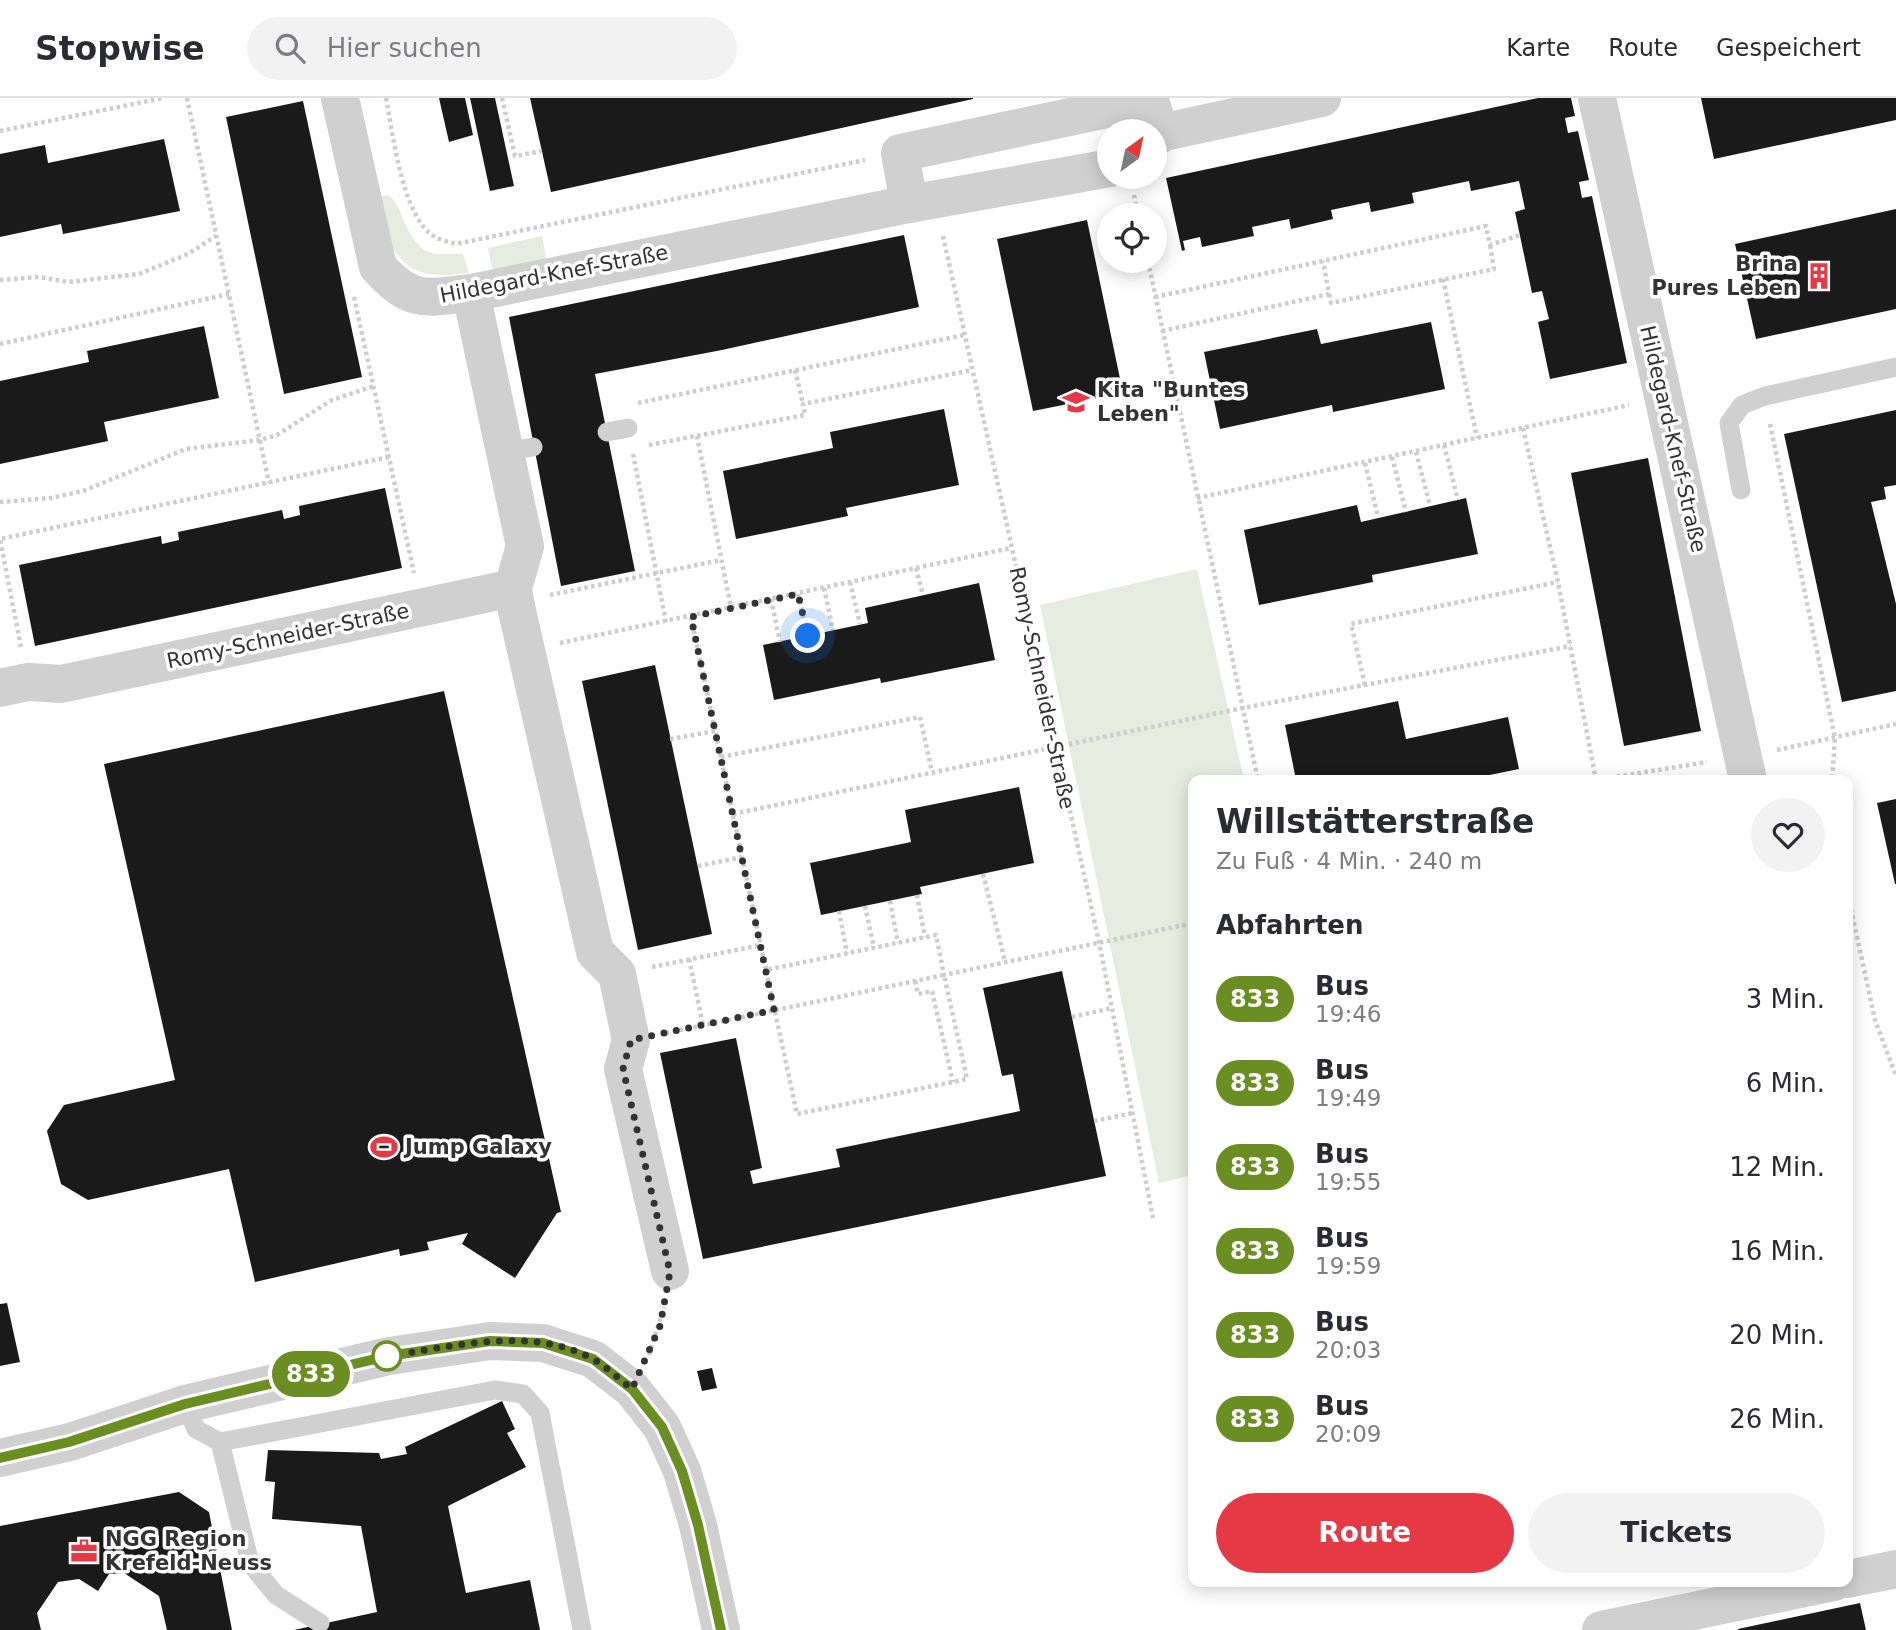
<!DOCTYPE html>
<html lang="de">
<head>
<meta charset="utf-8">
<style>
  :root { --surface:#fff; --page:#f2f2f3; --text:#2b2b33; --muted:#7c7c81; --line:#e1e1e2; --accent:#e63946 }
  body { margin:0; font-family:"DejaVu Sans",sans-serif; background:var(--page); color:var(--text); height:100vh; display:flex; flex-direction:column; font-size:26px; white-space:nowrap }
  * { box-sizing:border-box; margin:0 }
  p { font-size:23px; color:var(--muted) }
  .icon { flex:none; width:38px; height:38px; fill:none; stroke:currentColor; stroke-width:2; stroke-linecap:round; stroke-linejoin:round }
  .map { position:relative; flex:1; overflow:hidden }
  .side { position:absolute; left:1188px; top:677px; width:665px; height:812px; display:flex; flex-direction:column; background:var(--surface); border-radius:14px; box-shadow:0 4px 18px #0003 }
  .side>* { flex:none }
  .badge { padding:0 14px; border-radius:23px; font-size:24px; line-height:46px }
  .needle { width:46px; rotate:33deg }
  .tools { position:absolute; left:1097px; top:21px; display:grid; gap:14px }
  .tools a { display:grid; place-items:center; width:70px; height:70px; border-radius:50%; background:var(--surface); box-shadow:0 4px 18px #0003; font-size:35px }
  .you { position:absolute; width:35px; height:35px; margin:-18px; border:5px solid #fff; border-radius:50%; background:#1a73e8; box-shadow:0 0 0 10px #1a73e833 }
  .map>.badge { position:absolute; translate:-50% -50%; box-shadow:0 0 0 4px #fff }
  h2 { padding:0 28px; font-size:26px; line-height:63px }
  .round { display:grid; place-items:center; flex:none; width:74px; height:74px; border-radius:37px; background:var(--page) }
  .headline { display:flex; align-items:center; justify-content:space-between; height:119px; padding:0 28px }
  h1 { font-size:33px; font-weight:700; line-height:52px }
  .action { display:flex; gap:14px; margin-top:auto; padding:14px 28px }
  .action a { flex:1; height:80px; border-radius:42px; background:var(--accent); color:#fff; font-size:28px; font-weight:700; line-height:80px; text-align:center }
  .action a+a { background:var(--page); color:var(--text) }
  ul { padding:0; list-style:none }
  li { display:flex; align-items:center; gap:21px; height:84px; padding:0 28px }
  li div { flex:1 }
  li b { display:block; font-size:26px }
  li em { font-style:normal }
  li .badge { min-width:77px; font-weight:700; text-align:center }
  header { display:flex; align-items:center; gap:42px; box-sizing:border-box; height:98px; padding:0 35px; background:var(--surface); border-bottom:2px solid var(--line) }
  header strong { font-size:33px }
  nav { display:flex; gap:38px; margin-inline-start:auto; font-size:24px }
  .search { width:490px; height:63px; background:var(--page); display:flex; align-items:center; gap:18px; box-sizing:border-box; padding:0 24px; border-radius:38px; color:var(--muted); font-size:26px }
  .map>svg:first-child { display:block }
  .green { fill:#e6ecdf }
  .building { fill:#1a1a1a }
  .lines { fill:none; stroke-linecap:round; stroke-linejoin:round }
  .path { stroke:#cdcdcd; stroke-width:4.5; stroke-dasharray:3.5 3.5; stroke-linecap:butt }
  .lane { stroke:#d0d0d0; stroke-width:19 }
  .street { stroke:#d0d0d0; stroke-width:38 }
  .line-casing { stroke:#fff; stroke-width:16 }
  .line { stroke:#6b8e23; stroke-width:10 }
  .walk { stroke:#333; stroke-width:7; stroke-dasharray:0 12.6 }
  .stop-dot { fill:#fff; stroke:#6b8e23; stroke-width:3.5 }
  .labels { text-anchor:middle; stroke-width:7; stroke-linejoin:round; paint-order:stroke }
  .poi-label { font-size:21px; font-weight:bold; fill:#333; stroke:#fff; text-anchor:start }
  .street-label { font-size:21px; fill:#333; stroke:#fff }
</style>
</head>
<body>
<header>
<strong>Stopwise</strong>
<div class="search"><svg class="icon" aria-label="search" viewBox="0 0 24 24"><circle cx="10" cy="10" r="6"/><path d="M15 15l6 6"/></svg>Hier suchen</div>
<nav><a>Karte</a><a>Route</a><a>Gespeichert</a></nav>
</header>
<div class="map">
<svg width="1896" height="1532" viewBox="0 0 1896 1532">
  <rect width="100%" height="100%" fill="#fff"/>
  <g class="green">
    <path d="M387,97c15,4 17,47 42,57 11,4 23,1 34,2l6,19c-71,9 -74,-17 -97,-75z"/>
    <polygon points="542,138 546,161 493,174 488,150"/>
    <polygon points="1197,471 1244,682 1194,682 1193,1077 1159,1085 1040,507"/>
  </g>
  <g class="building">
    <polygon points="439,0 465,0 473,37 449,44"/>
    <polygon points="470,0 495,0 514,88 490,93"/>
    <polygon points="530,0 973,0 973,1 551,94"/>
    <polygon points="1538,0 1571,0 1575,18 1565,20 1568,35 1578,33 1589,82 1579,84 1582,100 1592,98 1627,265 1550,281 1538,224 1549,221 1542,193 1532,195 1515,114 1525,111 1519,83 1471,93 1469,83 1412,95 1414,105 1371,114 1369,104 1331,112 1333,121 1291,131 1289,121 1252,129 1254,138 1202,149 1200,139 1183,143 1185,152 1182,153 1166,80"/>
    <polygon points="1701,0 1896,0 1896,22 1714,61"/>
    <polygon points="303,3 362,279 284,296 226,19"/>
    <polygon points="164,41 180,113 63,136 61,126 0,139 0,56 45,47 48,65"/>
    <polygon points="1896,111 1896,211 1756,241 1735,146"/>
    <polygon points="1087,122 1123,295 1033,313 997,141"/>
    <polygon points="904,137 919,209 722,252 595,276 635,473 561,488 509,219"/>
    <polygon points="1431,224 1445,291 1333,314 1332,307 1220,331 1204,254 1317,231 1321,246"/>
    <polygon points="204,228 219,300 104,324 108,343 0,366 0,283 89,264 87,253"/>
    <polygon points="944,311 959,387 846,410 848,418 736,441 723,373 833,350 830,334"/>
    <polygon points="1896,312 1896,387 1884,389 1886,401 1871,404 1896,506 1896,593 1842,604 1784,336"/>
    <polygon points="1648,360 1701,633 1624,648 1571,375"/>
    <polygon points="385,390 402,470 35,548 19,467 161,438 162,446 179,442 178,434 282,412 284,421 300,417 299,408"/>
    <polygon points="1466,400 1478,456 1372,477 1373,484 1259,507 1244,432 1357,407 1361,424"/>
    <polygon points="979,485 995,562 881,585 880,580 774,602 763,547 868,525 865,510"/>
    <polygon points="655,567 712,836 638,852 582,583"/>
    <polygon points="444,593 561,1114 557,1115 515,1180 462,1146 468,1135 427,1144 429,1152 400,1158 399,1151 255,1184 229,1071 88,1102 61,1086 47,1033 64,1007 175,982 104,666"/>
    <polygon points="1398,603 1406,641 1508,619 1519,671 1465,682 1416,682 1415,679 1396,682 1296,682 1285,627"/>
    <polygon points="1019,689 1034,765 920,789 922,796 821,817 810,765 911,744 905,712"/>
    <polygon points="1896,701 1896,786 1895,786 1877,705"/>
    <polygon points="1062,873 1106,1078 703,1161 660,955 736,940 762,1070 750,1073 753,1086 840,1069 836,1051 1020,1013 1013,976 1002,978 983,890"/>
    <polygon points="7,1205 20,1264 0,1268 0,1206"/>
    <polygon points="712,1270 717,1290 702,1293 697,1273"/>
    <polygon points="502,1303 515,1331 507,1335 526,1369 448,1408 466,1495 530,1482 540,1532 294,1532 377,1514 361,1428 272,1421 275,1384 265,1383 268,1352 379,1355 381,1361 407,1356 405,1349"/>
    <polygon points="179,1394 209,1414 232,1532 167,1532 159,1498 124,1475 109,1476 98,1493 79,1481 58,1484 37,1515 41,1532 0,1532 0,1428"/>
    <polygon points="1860,1505 1866,1532 1738,1532 1738,1531"/>
  </g>
  <g class="lines">
    <g class="path">
      <polyline points="187,0 269,385"/>
      <path d="M386,0c7,35 16,120 49,139 5,3 14,5 21,7l409,-84"/>
      <polyline points="502,0 515,58 542,53"/>
      <polyline points="0,33 163,0"/>
      <polyline points="1134,97 1138,117"/>
      <polyline points="943,138 1099,844 1153,1120"/>
      <polyline points="1148,163 1258,682"/>
      <polyline points="1443,181 1477,340"/>
      <polyline points="0,182 39,179 68,184 139,176 188,156 216,138"/>
      <polyline points="1329,196 1331,205 1494,171 1490,147"/>
      <polyline points="354,199 414,475"/>
      <polyline points="1155,199 1486,128 1490,147 1520,137"/>
      <polyline points="1162,233 1329,196 1323,163"/>
      <polyline points="0,246 229,196"/>
      <polyline points="795,272 803,306"/>
      <polyline points="638,305 964,237"/>
      <polyline points="1770,326 1835,640 1832,682"/>
      <polyline points="1523,330 1558,484 1596,682"/>
      <polyline points="697,338 731,510"/>
      <polyline points="649,347 805,317 803,306 972,272"/>
      <polyline points="1444,347 1458,402"/>
      <polyline points="1416,354 1430,408"/>
      <polyline points="633,356 666,524"/>
      <polyline points="1392,359 1406,414"/>
      <polyline points="1365,365 1378,419"/>
      <polyline points="1197,400 1629,307"/>
      <polyline points="0,404 51,400 83,393 186,351 260,342 277,337 332,302 374,288"/>
      <polyline points="916,470 923,497"/>
      <polyline points="850,484 860,526"/>
      <polyline points="824,490 833,532"/>
      <polyline points="798,496 808,538"/>
      <polyline points="550,497 721,462"/>
      <polyline points="771,501 780,544"/>
      <polyline points="691,519 766,872"/>
      <polyline points="560,545 1011,450"/>
      <polyline points="21,549 0,441 389,359"/>
      <polyline points="1365,587 1351,526 1558,484"/>
      <polyline points="670,641 715,633"/>
      <polyline points="1777,652 1896,626"/>
      <polyline points="721,659 920,619 932,674"/>
      <polyline points="1596,682 1707,664"/>
      <polyline points="733,716 1243,610 1571,548"/>
      <polyline points="698,768 742,759"/>
      <polyline points="983,776 1005,863"/>
      <polyline points="917,797 925,839"/>
      <polyline points="1848,797 1875,922 1896,978"/>
      <polyline points="890,803 898,845"/>
      <polyline points="865,808 874,850"/>
      <polyline points="839,813 847,855"/>
      <polyline points="689,861 703,927"/>
      <polyline points="652,869 761,847"/>
      <polyline points="915,883 918,896 932,893 953,984"/>
      <polyline points="1072,919 1112,910"/>
      <polyline points="666,935 944,877 967,981 953,984 797,1016 766,872 936,837 944,877 1194,825"/>
      <polyline points="1094,1023 1133,1015"/>
      <polyline points="649,1257 664,1209"/>
    </g>
    <g class="lane">
      <polyline points="607,334 628,330"/>
      <polyline points="505,354 533,349"/>
      <polyline points="1741,392 1729,325 1742,307 1765,298 1896,269"/>
      <polyline points="185,1306 196,1331 220,1344 495,1292 523,1296 540,1315 582,1532"/>
      <polyline points="220,1344 250,1465 276,1497 320,1525"/>
    </g>
    <g class="street">
      <path d="M340,0l38,169c34,37 46,31 93,26l438,-89 201,-36"/>
      <polyline points="1597,0 1748,682"/>
      <polyline points="1160,35 1322,0"/>
      <polyline points="909,106 900,55 1150,2 1160,35 1155,40"/>
      <polyline points="471,195 525,448 513,490 515,504 595,854 617,876 631,942 623,971 670,1173"/>
      <polyline points="0,590 28,584 61,586 513,490"/>
      <polyline points="0,1360 70,1344 185,1306 389,1258 490,1243 543,1245 593,1261 632,1291 662,1329 682,1373 698,1427 721,1532"/>
      <polyline points="1848,1481 1896,1471"/>
      <polyline points="1601,1532 1834,1484"/>
    </g>
  </g>
  <g class="lines">
    <defs>
      <polyline id="line" points="0,1360 69,1344 185,1306 388,1258 490,1243 543,1245 593,1261 632,1291 662,1329 682,1373 698,1427 721,1532"/>
    </defs>
    <use href="#line" class="line-casing"/>
    <use href="#line" class="line"/>
    <path class="walk" d="M387,1258c66,-9 143,-31 206,3 14,8 26,20 39,30l28,-63 10,-54 -47,-203 8,-29 143,-30 -83,-393 107,-23 10,42"/>
  </g>
  <defs>
    <symbol id="building-bare" viewBox="-9 -9 18 18"><path d="M-4-6H4V6H1V3H-1V6H-4ZM-2.5-4.3h1.7v1.8h-1.7ZM.8-4.3h1.7v1.8H.8ZM-2.5-1h1.7V.8h-1.7ZM.8-1h1.7V.8H.8Z" fill="#e63946" stroke="#fff" stroke-width="2.5" paint-order="stroke"/></symbol>
    <symbol id="school-bare" viewBox="-9 -9 18 18"><path d="M0-5L7-2L0 1L-7-2ZM-4 1L0 2.5L4 1V4Q0 6-4 4Z" fill="#e63946" stroke="#fff" stroke-width="2.5" paint-order="stroke"/></symbol>
    <symbol id="stadium-bare" viewBox="-9 -9 18 18"><path d="M0-5a6.5 5 0 1 0 0 10a6.5 5 0 1 0 0-10ZM-3.5-1.8h7v3.6h-7Z" fill="#e63946" stroke="#fff" stroke-width="2.5" paint-order="stroke"/></symbol>
    <symbol id="office-bare" viewBox="-9 -9 18 18"><path d="M-6-3h4V-5.5h4V-3h4V5H-6ZM-1-4.5V-3h2v-1.5ZM-6 0V1H6V0Z" fill="#e63946" stroke="#fff" stroke-width="2.5" paint-order="stroke"/></symbol>
  </defs>
  <g fill-rule="evenodd">
    <use href="#building-bare" x="1800" y="159" width="38" height="38"/>
    <use href="#school-bare" x="1057" y="285" width="38" height="38"/>
    <use href="#stadium-bare" x="365" y="1030" width="38" height="38"/>
    <use href="#office-bare" x="65" y="1434" width="38" height="38"/>
  </g>
  <circle class="stop-dot" cx="387" cy="1258" r="14"/>
  <g class="labels">
    <g class="poi-label">
      <text x="1798" y="173" text-anchor="end">Brina<tspan x="1798" dy="24">Pures Leben</tspan></text>
      <text x="1097" y="299">Kita "Buntes<tspan x="1097" dy="24">Leben"</tspan></text>
      <text x="405" y="1056">Jump Galaxy</text>
      <text x="105" y="1448">NGG Region<tspan x="105" dy="24">Krefeld-Neuss</tspan></text>
    </g>
    <g class="street-label">
      <text transform="translate(554 176) rotate(-11)" y="7">Hildegard-Knef-Straße</text>
      <text transform="translate(1673 341) rotate(77)" y="7">Hildegard-Knef-Straße</text>
      <text transform="translate(288 538) rotate(-12)" y="7">Romy-Schneider-Straße</text>
      <text transform="translate(1042 590) rotate(78)" y="7">Romy-Schneider-Straße</text>
    </g>
  </g>
</svg>
<div class="tools">
<a><svg class="needle" viewBox="-14 -14 28 28"><path d="M0-13l5 13h-10z" fill="#e53935"/><path d="M0 13l5-13h-10z" fill="#7c7c81"/></svg></a>
<a><svg class="icon" aria-label="locate" viewBox="0 0 24 24"><circle cx="12" cy="12" r="6"/><path d="M12 2v4M12 18v4M2 12h4M18 12h4"/></svg></a>
</div>
<div class="you" style="left:808px;top:538px"></div>
<b class="badge" style="left:311px;top:1276px;background:#6b8e23;color:#fff">833</b>
<section class="side">
<div class="headline"><div><h1>Willstätterstraße</h1><p>Zu Fuß · 4 Min. · 240 m</p></div><a class="round"><svg class="icon" aria-label="heart" viewBox="0 0 24 24"><path d="M12 20l-8-8c-3-5 5-10 8-4 3-6 11-1 8 4z"/></svg></a></div>
<h2>Abfahrten</h2>
<ul>
<li><span class="badge" style="background:#6b8e23;color:#fff">833</span><div><b>Bus</b><p>19:46</p></div><em>3 Min.</em></li>
<li><span class="badge" style="background:#6b8e23;color:#fff">833</span><div><b>Bus</b><p>19:49</p></div><em>6 Min.</em></li>
<li><span class="badge" style="background:#6b8e23;color:#fff">833</span><div><b>Bus</b><p>19:55</p></div><em>12 Min.</em></li>
<li><span class="badge" style="background:#6b8e23;color:#fff">833</span><div><b>Bus</b><p>19:59</p></div><em>16 Min.</em></li>
<li><span class="badge" style="background:#6b8e23;color:#fff">833</span><div><b>Bus</b><p>20:03</p></div><em>20 Min.</em></li>
<li><span class="badge" style="background:#6b8e23;color:#fff">833</span><div><b>Bus</b><p>20:09</p></div><em>26 Min.</em></li>
</ul>
<div class="action"><a>Route</a><a>Tickets</a></div>
</section>
</div>
</body>
</html>
